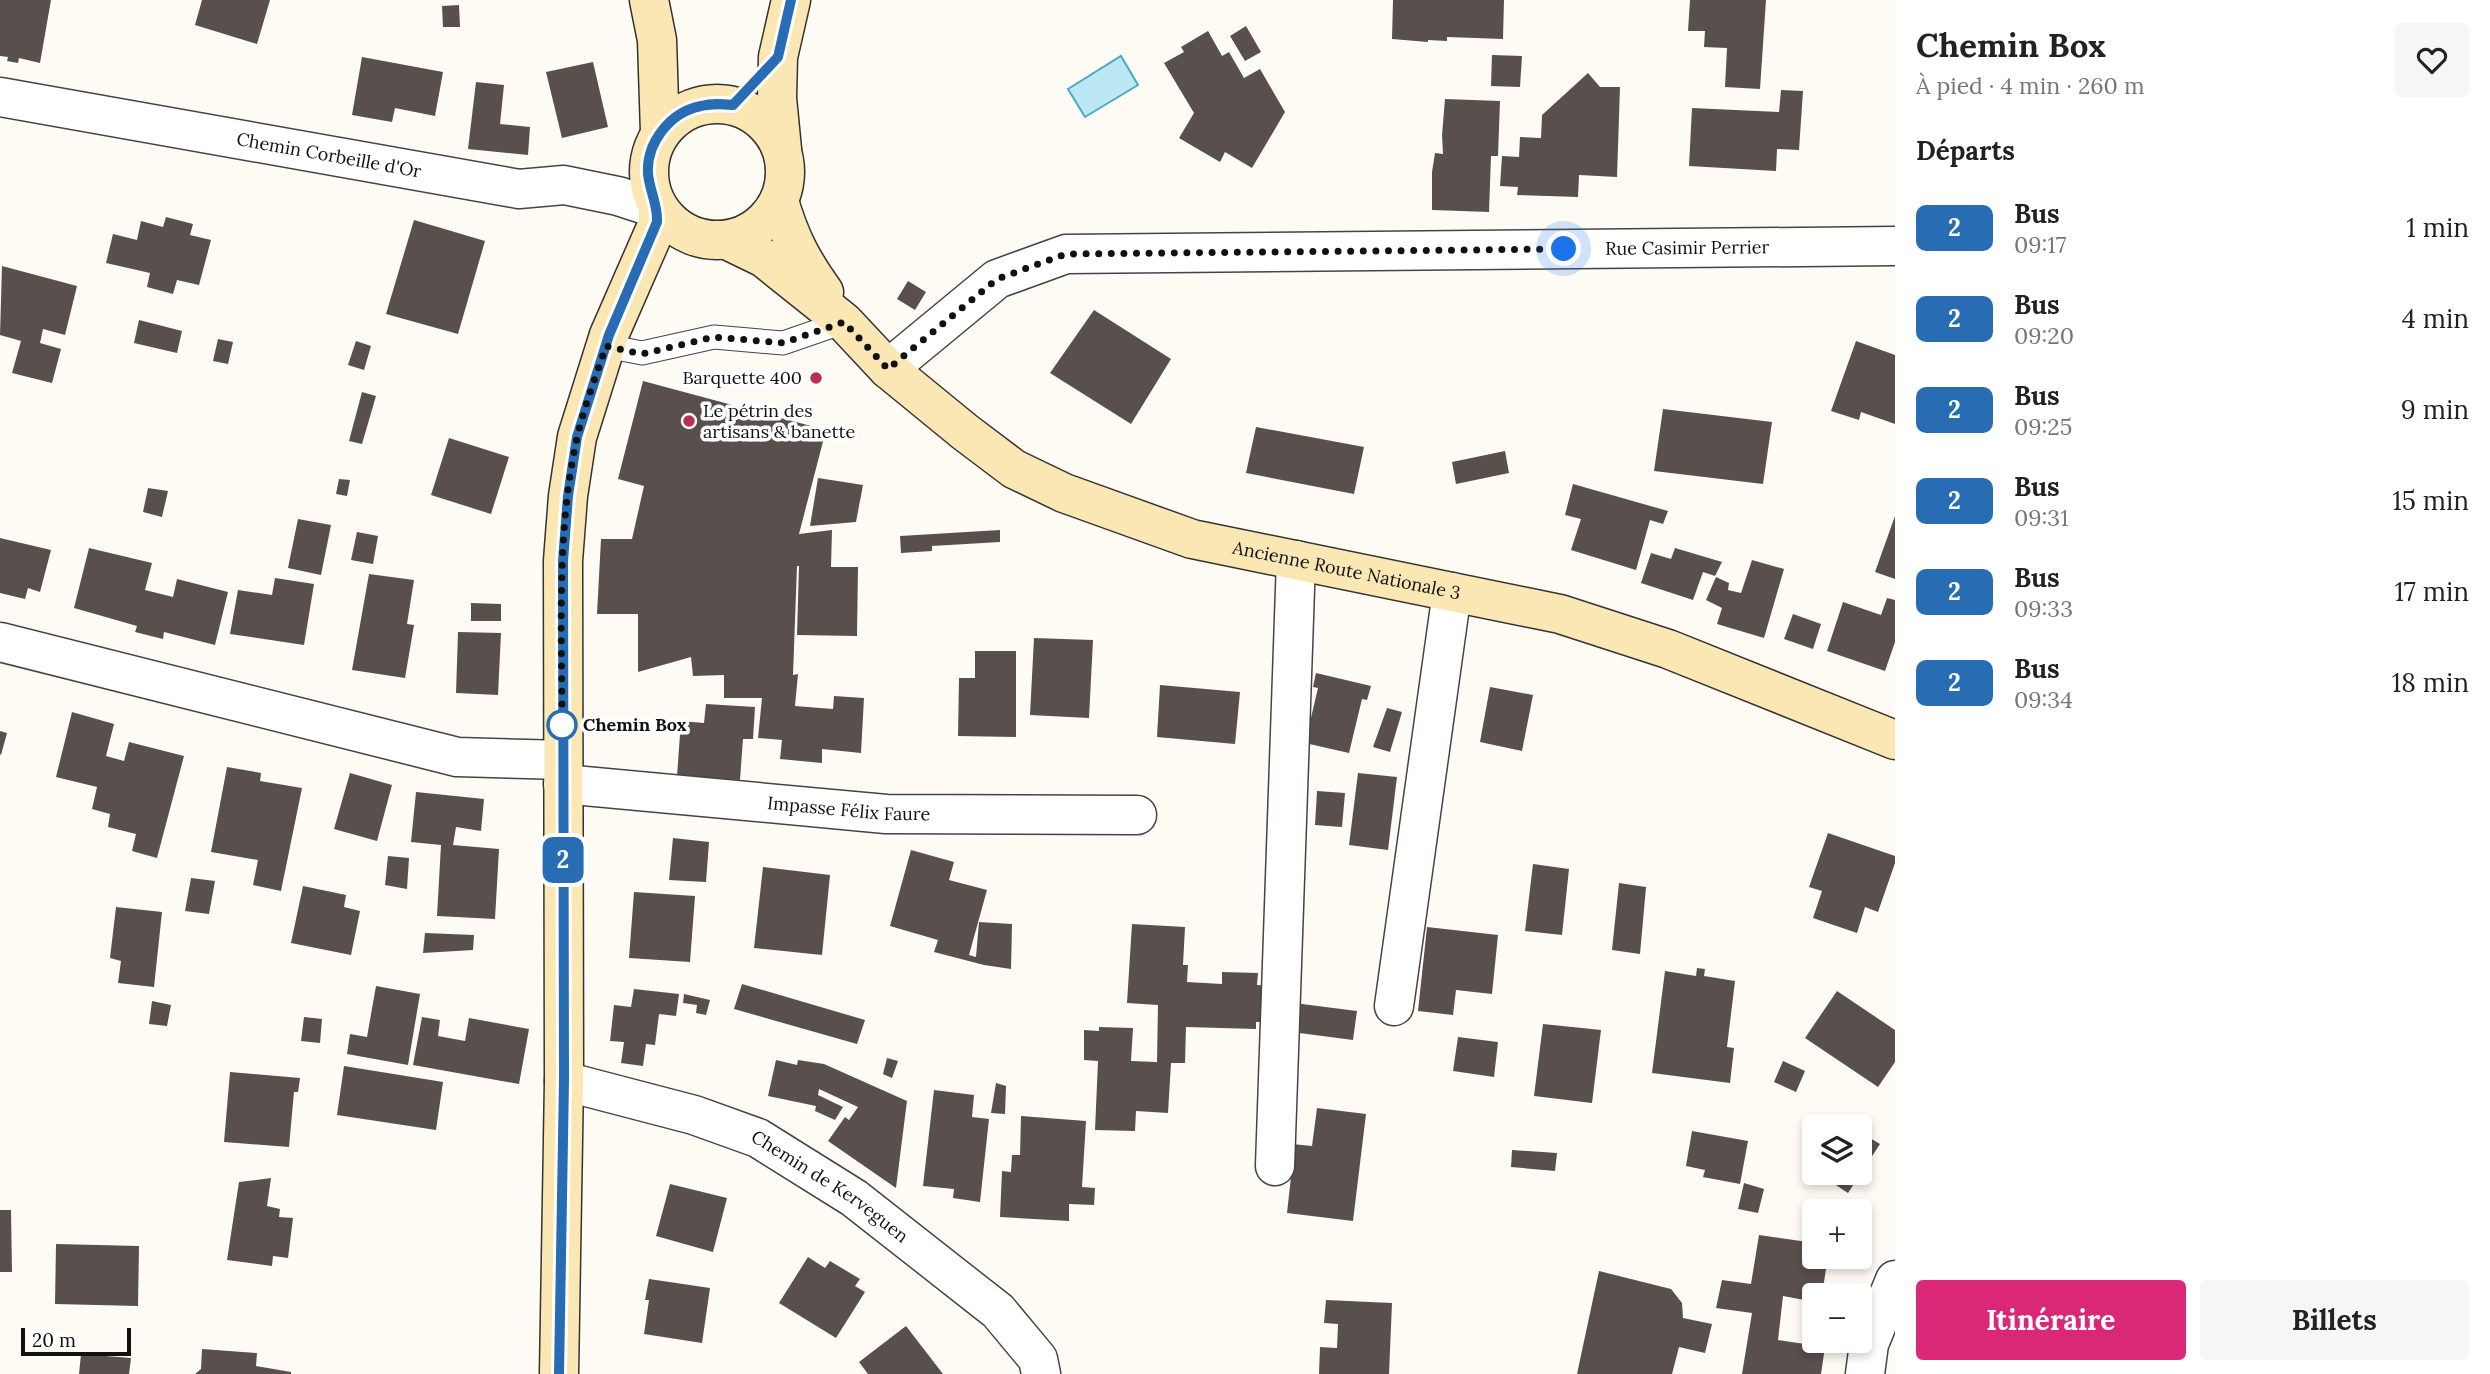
<!DOCTYPE html>
<html lang="fr">
<head>
<meta charset="utf-8">
<style>
  :root { --surface:#fff; --page:#f6f6f6; --text:#222; --muted:#767676; --accent:#db2777 }
  body { margin:0; font-family:Lora,serif; background:var(--page); color:var(--text); height:100vh; display:flex; flex-direction:column; font-size:26px; white-space:nowrap }
  * { box-sizing:border-box; margin:0 }
  p { font-size:23px; color:var(--muted) }
  .icon { flex:none; width:38px; height:38px; fill:none; stroke:currentColor; stroke-width:2; stroke-linecap:round; stroke-linejoin:round }
  .map { position:relative; flex:1; overflow:hidden }
  .sheet { display:flex; flex-direction:column; background:var(--surface); width:595px }
  .sheet>* { flex:none }
  .badge { padding:0 14px; border-radius:10px; font-size:24px; line-height:46px }
  .tools { position:absolute; left:1802px; top:1115px; display:grid; gap:14px }
  .tools a { display:grid; place-items:center; width:70px; height:70px; border-radius:7px; background:var(--surface); box-shadow:0 4px 10px #0003; font-size:35px }
  .scale { position:absolute; left:21px; bottom:18px; width:110px; box-sizing:border-box; padding-left:7px; border:4px solid #111; border-top:0; font-size:19px; line-height:24px; white-space:nowrap; color:#111; -webkit-text-stroke:5px #fff; paint-order:stroke }
  .you { position:absolute; width:35px; height:35px; margin:-18px; border:5px solid #fff; border-radius:50%; background:#1a73e8; box-shadow:0 0 0 10px #1a73e833 }
  .map>.badge { position:absolute; translate:-50% -50%; box-shadow:0 0 0 4px #fff }
  h2 { padding:0 21px; font-size:26px; line-height:63px }
  .round { display:grid; place-items:center; flex:none; width:74px; height:74px; border-radius:7px; background:var(--page) }
  .summary { display:flex; align-items:center; justify-content:space-between; height:119px; padding:0 21px }
  h1 { font-size:33px; font-weight:700; line-height:52px }
  .action { display:flex; gap:14px; margin-top:auto; padding:14px 21px }
  .action a { flex:1; height:80px; border-radius:7px; background:var(--accent); color:#fff; font-size:28px; font-weight:700; line-height:80px; text-align:center }
  .action a+a { background:var(--page); color:var(--text) }
  ul { padding:0; list-style:none }
  li { display:flex; align-items:center; gap:21px; height:91px; padding:0 21px }
  li div { flex:1 }
  li b { display:block; font-size:26px }
  li em { font-style:normal }
  li .badge { min-width:77px; font-weight:700; text-align:center }
  main { display:flex; flex:1; min-height:0 }
  .map>svg:first-child { display:block }
  .water { fill:#bce8f3; stroke:#47a9c6; stroke-width:2 }
  .building { fill:#59504e }
  .lines { fill:none; stroke-linecap:round; stroke-linejoin:round }
  .lane-casing { stroke:#444; stroke-width:25 }
  .street-casing { stroke:#444; stroke-width:41 }
  .secondary-casing { stroke:#333; stroke-width:41 }
  .lane { stroke:#fff; stroke-width:23 }
  .street { stroke:#fff; stroke-width:38 }
  .secondary { stroke:#fae7b4; stroke-width:38 }
  .line-casing { stroke:#fff; stroke-width:16 }
  .line { stroke:#286db4; stroke-width:10 }
  .walk { stroke:#111; stroke-width:7; stroke-dasharray:0 12.6 }
  .poi-dot { fill:#ba2f4d; stroke:#fff; stroke-width:2.5 }
  .stop-dot { fill:#fff; stroke:#286db4; stroke-width:3.5 }
  .labels { text-anchor:middle; stroke-width:7; stroke-linejoin:round; paint-order:stroke }
  .street-label { font-size:18px; fill:#111; stroke:#fff }
  .poi-label { font-size:18px; fill:#111; stroke:#fff; text-anchor:end }
  .stop-label { font-size:18px; font-weight:bold; fill:#111; stroke:#fff; text-anchor:start }
</style>
</head>
<body>
<main>
<div class="map">
<svg width="1895" height="1374" viewBox="0 0 1895 1374">
  <rect width="100%" height="100%" fill="#fefbf5"/>
  <polygon class="water" points="1121,56 1138,85 1085,117 1068,89"/>
  <g class="building">
    <polygon points="0,0 51,0 40,63 19,58 18,63 7,61 8,57 0,56"/>
    <polygon points="202,0 270,0 257,44 195,25"/>
    <polygon points="1393,0 1504,0 1503,39 1447,37 1447,41 1428,40 1428,42 1392,39"/>
    <polygon points="1690,0 1766,0 1760,89 1725,87 1727,48 1704,47 1705,31 1688,31"/>
    <polygon points="459,5 460,27 443,27 442,6"/>
    <polygon points="1246,26 1261,52 1245,61 1230,36"/>
    <polygon points="1208,31 1222,56 1229,52 1244,78 1260,69 1285,112 1252,168 1225,152 1220,162 1179,138 1194,113 1164,63 1184,52 1181,47"/>
    <polygon points="1492,55 1522,56 1520,87 1491,86"/>
    <polygon points="362,57 443,72 435,116 395,108 392,122 352,115"/>
    <polygon points="593,62 608,127 562,138 546,72"/>
    <polygon points="1588,73 1600,87 1620,87 1617,177 1579,175 1578,197 1517,195 1518,187 1500,186 1502,156 1519,157 1520,137 1541,138 1542,115"/>
    <polygon points="476,82 504,85 500,124 530,127 528,155 468,149"/>
    <polygon points="1781,90 1803,91 1799,150 1777,149 1776,171 1689,166 1692,108 1779,112"/>
    <polygon points="1445,99 1500,101 1498,156 1491,156 1489,212 1432,210 1432,172 1435,153 1443,154 1442,135"/>
    <polygon points="166,217 193,224 190,235 211,240 199,285 177,280 173,294 147,287 150,273 106,263 113,234 137,240 141,221 163,227"/>
    <polygon points="414,220 485,241 458,334 386,314"/>
    <polygon points="2,266 77,286 65,335 43,329 40,343 61,349 52,383 12,373 21,341 0,335"/>
    <polygon points="908,281 926,292 915,310 897,299"/>
    <polygon points="1094,310 1171,359 1131,424 1050,373"/>
    <polygon points="139,320 182,331 177,353 134,343"/>
    <polygon points="218,339 233,342 228,364 213,361"/>
    <polygon points="356,341 371,346 364,370 348,365"/>
    <polygon points="1856,341 1895,355 1895,424 1861,412 1859,420 1831,411"/>
    <polygon points="643,381 826,430 799,534 832,530 831,567 858,567 857,636 797,635 799,566 797,566 793,675 798,674 795,706 833,709 834,696 864,698 861,753 822,749 822,763 780,759 782,740 758,738 762,698 724,698 724,675 693,676 691,657 638,672 638,614 597,614 601,539 632,539 644,486 618,479"/>
    <polygon points="362,392 376,396 362,444 349,441"/>
    <polygon points="1663,409 1772,422 1763,484 1654,471"/>
    <polygon points="1256,427 1364,447 1354,494 1246,473"/>
    <polygon points="449,438 509,457 491,514 431,495"/>
    <polygon points="1505,451 1509,473 1456,484 1452,462"/>
    <polygon points="818,478 863,485 856,522 810,526"/>
    <polygon points="339,479 350,480 347,496 336,494"/>
    <polygon points="1573,484 1668,511 1663,524 1650,520 1636,570 1571,550 1581,519 1565,515"/>
    <polygon points="148,488 168,491 162,517 143,512"/>
    <polygon points="1895,516 1895,579 1875,572"/>
    <polygon points="298,519 331,525 321,575 288,568"/>
    <polygon points="1000,530 1000,542 932,546 932,551 901,553 900,536"/>
    <polygon points="357,532 378,536 373,564 351,560"/>
    <polygon points="0,538 51,550 40,592 28,588 25,599 0,593"/>
    <polygon points="89,548 152,563 145,590 173,597 177,579 228,592 215,645 164,632 163,639 135,632 137,626 74,608"/>
    <polygon points="1675,548 1722,562 1715,576 1703,572 1693,600 1641,583 1651,553 1671,559"/>
    <polygon points="1752,560 1784,569 1764,638 1717,624 1722,608 1706,600 1716,577 1729,583 1728,590 1741,593"/>
    <polygon points="369,574 414,580 407,624 414,625 405,678 352,670"/>
    <polygon points="275,578 314,584 304,645 230,634 238,590 272,595"/>
    <polygon points="1887,598 1895,600 1895,642 1885,671 1827,651 1843,602 1881,615"/>
    <polygon points="471,603 501,604 501,621 471,621"/>
    <polygon points="1793,614 1821,624 1813,649 1784,639"/>
    <polygon points="458,632 501,633 498,695 456,693"/>
    <polygon points="1034,638 1093,640 1089,718 1030,715"/>
    <polygon points="975,651 1016,651 1016,737 958,736 959,678 975,678"/>
    <polygon points="1316,673 1371,686 1367,700 1362,699 1349,753 1305,743 1318,688 1313,687"/>
    <polygon points="1160,685 1240,692 1235,744 1157,737"/>
    <polygon points="1490,687 1533,695 1522,751 1480,742"/>
    <polygon points="706,704 755,707 753,739 743,739 740,780 677,776 681,721 704,723"/>
    <polygon points="1387,708 1402,712 1390,752 1373,747"/>
    <polygon points="72,712 114,724 106,756 124,761 129,742 184,756 157,858 132,851 136,834 108,827 110,814 92,809 97,787 56,777"/>
    <polygon points="0,731 7,733 1,755 0,754"/>
    <polygon points="227,767 261,773 260,781 302,788 281,891 253,885 258,860 211,852"/>
    <polygon points="350,773 392,785 377,841 334,829"/>
    <polygon points="1358,773 1397,777 1388,850 1349,845"/>
    <polygon points="1317,791 1345,793 1342,827 1315,825"/>
    <polygon points="416,792 484,799 481,831 456,827 453,845 499,849 495,919 437,916 441,845 411,842"/>
    <polygon points="1828,833 1895,856 1895,863 1878,912 1865,907 1857,933 1813,918 1822,891 1809,887"/>
    <polygon points="673,838 709,842 706,882 669,880"/>
    <polygon points="911,850 954,862 949,880 987,890 969,955 976,957 979,922 1012,924 1011,969 984,965 934,952 938,940 890,926"/>
    <polygon points="388,856 409,858 407,889 385,885"/>
    <polygon points="1533,864 1569,869 1562,935 1525,931"/>
    <polygon points="763,867 830,875 822,955 754,948"/>
    <polygon points="191,878 215,881 209,914 185,911"/>
    <polygon points="1619,883 1646,887 1640,954 1612,950"/>
    <polygon points="303,886 346,895 344,907 360,911 351,955 291,943"/>
    <polygon points="634,892 695,896 690,962 629,958"/>
    <polygon points="116,907 162,912 154,987 118,983 121,961 110,958"/>
    <polygon points="1132,924 1185,927 1183,965 1188,965 1187,982 1222,984 1222,972 1258,973 1257,985 1276,986 1275,1022 1256,1022 1256,1029 1186,1027 1185,1063 1171,1063 1168,1113 1136,1111 1135,1131 1095,1130 1098,1061 1084,1060 1084,1030 1099,1031 1099,1027 1133,1028 1131,1061 1157,1062 1158,1005 1127,1003"/>
    <polygon points="1427,927 1498,935 1492,994 1456,990 1453,1015 1418,1011"/>
    <polygon points="425,933 474,935 473,950 423,953"/>
    <polygon points="1697,968 1705,969 1704,976 1735,981 1727,1047 1734,1048 1730,1083 1652,1073 1665,971 1696,976"/>
    <polygon points="742,984 865,1020 857,1044 734,1009"/>
    <polygon points="376,986 420,994 408,1065 347,1054 350,1034 367,1037"/>
    <polygon points="634,989 679,994 676,1016 659,1014 655,1045 646,1044 643,1066 621,1063 624,1042 610,1041 614,1005 631,1007"/>
    <polygon points="1837,991 1895,1030 1895,1062 1878,1087 1805,1038"/>
    <polygon points="684,994 710,1000 706,1015 696,1013 697,1005 683,1003"/>
    <polygon points="152,1001 171,1005 167,1026 149,1024"/>
    <polygon points="1286,1002 1357,1011 1353,1040 1284,1031"/>
    <polygon points="304,1017 322,1019 320,1043 301,1041"/>
    <polygon points="422,1017 440,1020 438,1036 465,1041 469,1018 529,1029 519,1084 413,1065"/>
    <polygon points="1543,1024 1601,1030 1592,1103 1534,1096"/>
    <polygon points="1458,1037 1498,1042 1494,1077 1453,1071"/>
    <polygon points="887,1058 898,1061 892,1078 883,1074"/>
    <polygon points="776,1060 797,1065 798,1060 824,1064 907,1101 896,1188 828,1141 845,1117 849,1120 858,1107 819,1089 818,1095 843,1107 835,1120 815,1111 816,1106 768,1096"/>
    <polygon points="1783,1061 1805,1071 1796,1092 1774,1082"/>
    <polygon points="344,1066 443,1082 436,1130 337,1115"/>
    <polygon points="230,1072 300,1078 298,1092 294,1092 289,1147 224,1142"/>
    <polygon points="996,1083 1006,1086 1005,1114 991,1113"/>
    <polygon points="934,1090 974,1095 972,1117 989,1119 980,1202 953,1198 954,1189 923,1186"/>
    <polygon points="1317,1108 1366,1114 1353,1221 1287,1213 1292,1168 1282,1143 1312,1146"/>
    <polygon points="1021,1116 1086,1121 1082,1187 1095,1188 1094,1205 1069,1204 1069,1221 1000,1217 1002,1171 1011,1172 1012,1155 1020,1155"/>
    <polygon points="1834,1116 1853,1127 1827,1127"/>
    <polygon points="1692,1131 1748,1141 1740,1184 1703,1177 1705,1170 1686,1166"/>
    <polygon points="1860,1132 1880,1144 1848,1193 1816,1172 1860,1172"/>
    <polygon points="1815,1146 1815,1172 1803,1164"/>
    <polygon points="1512,1150 1557,1153 1555,1171 1511,1167"/>
    <polygon points="271,1178 267,1206 280,1209 279,1217 293,1218 288,1258 273,1256 272,1266 227,1260 239,1182"/>
    <polygon points="1744,1183 1764,1189 1758,1213 1738,1209"/>
    <polygon points="670,1184 727,1198 713,1252 656,1236"/>
    <polygon points="0,1210 11,1210 12,1272 0,1272"/>
    <polygon points="1759,1235 1815,1243 1815,1256 1828,1256 1822,1295 1815,1295 1815,1302 1783,1296 1778,1340 1825,1347 1821,1374 1742,1374 1752,1313 1716,1308 1722,1280 1751,1284"/>
    <polygon points="56,1244 139,1246 138,1306 55,1304"/>
    <polygon points="808,1257 825,1268 830,1261 860,1279 855,1286 865,1292 836,1338 779,1303"/>
    <polygon points="1599,1271 1671,1289 1682,1303 1683,1318 1712,1324 1705,1353 1679,1347 1672,1374 1577,1374"/>
    <polygon points="649,1279 710,1288 702,1343 644,1334 649,1300 645,1300"/>
    <polygon points="1326,1300 1392,1303 1389,1374 1319,1374 1320,1347 1337,1348 1338,1324 1324,1323"/>
    <polygon points="906,1326 943,1374 868,1374 859,1362"/>
    <polygon points="202,1349 257,1353 256,1366 291,1372 291,1374 195,1374 201,1369"/>
    <polygon points="81,1354 131,1358 129,1374 79,1374"/>
  </g>
  <g class="lines">
    <defs>
      <polyline id="lane" points="606,346 642,353 714,337 783,343 844,322"/>
      <g id="street">
        <path id="s1" d="M0,97l519,92 45,-4 54,11 40,13"/>
        <path id="s2" d="M888,369l109,-90 69,-25 829,-8"/>
        <polyline points="0,642 457,757 563,760"/>
        <path id="s3" d="M563,784l323,30 251,1"/>
        <polyline points="1394,1006 1452,592"/>
        <path id="s4" d="M564,1081l130,34 64,23 96,60 144,113 40,48 3,15"/>
        <polyline points="1275,1166 1296,560"/>
        <polyline points="1865,1374 1869,1344 1895,1280"/>
      </g>
      <g id="secondary">
        <polyline points="649,0 657,40 660,133"/>
        <circle cx="717" cy="172" r="68"/>
        <polyline points="782,149 777,98 778,57 791,0"/>
        <path d="M779,201c11,37 22,59 45,91"/>
        <path id="s5" d="M729,241l35,17 80,64 44,47 77,63 49,37 50,24 128,46 368,75 108,35 227,91"/>
        <polyline points="559,1374 564,1081 563,561 568,496 577,437 609,335 658,223 658,209"/>
      </g>
    </defs>
    <use href="#lane" class="lane-casing"/>
    <use href="#street" class="street-casing"/>
    <use href="#secondary" class="secondary-casing"/>
    <use href="#lane" class="lane"/>
    <use href="#street" class="street"/>
    <use href="#secondary" class="secondary"/>
  </g>
  <g class="lines">
    <defs>
      <path id="line" d="M559,1374l5,-294 -1,-519 5,-65 9,-59 32,-102 48,-113c1,-17 -7,-30 -9,-48 -2,-31 22,-62 53,-68 11,-3 21,-2 32,-1l45,-48 13,-57"/>
    </defs>
    <use href="#line" class="line-casing"/>
    <use href="#line" class="line"/>
    <path class="walk" d="M562,725v2c0,-95 -6,-195 15,-289 7,-31 19,-62 29,-92l36,8 72,-17 69,6 61,-21 44,47 109,-90 69,-25 498,-5"/>
  </g>
  <g class="poi-dot">
    <circle cx="816" cy="378" r="7"/>
    <circle cx="689" cy="421" r="7"/>
  </g>
  <circle class="stop-dot" cx="562" cy="725" r="14"/>
  <g class="labels">
    <g class="street-label">
      <text dy="6" stroke="none"><textPath href="#s1" startOffset="334">Chemin Corbeille d'Or</textPath></text>
      <text dy="6" stroke="none"><textPath href="#s2" startOffset="836">Rue Casimir Perrier</textPath></text>
      <text dy="6" stroke="none"><textPath href="#s5" startOffset="716">Ancienne Route Nationale 3</textPath></text>
      <text dy="6" stroke="none"><textPath href="#s3" startOffset="287">Impasse Félix Faure</textPath></text>
      <text dy="6" stroke="none"><textPath href="#s4" startOffset="289">Chemin de Kerveguen</textPath></text>
    </g>
    <g class="poi-label">
      <text x="802" y="384">Barquette 400</text>
      <text x="703" y="417" text-anchor="start">Le pétrin des<tspan x="703" dy="21">artisans &amp; banette</tspan></text>
    </g>
    <g class="stop-label">
      <text x="583" y="731">Chemin Box</text>
    </g>
  </g>
</svg>
<div class="tools">
<a><svg class="icon" aria-label="layers" viewBox="0 0 24 24"><path d="M12 4l9 5-9 5-9-5zM3 14l9 5 9-5"/></svg></a>
<a>+</a>
<a>−</a>
</div>
<div class="scale">20 m</div>
<div class="you" style="left:1564px;top:249px"></div>
<b class="badge" style="left:563px;top:860px;background:#286db4;color:#fff">2</b>
</div>
<section class="sheet">
<div class="summary"><div><h1>Chemin Box</h1><p>À pied · 4 min · 260 m</p></div><a class="round"><svg class="icon" aria-label="heart" viewBox="0 0 24 24"><path d="M12 20l-8-8c-3-5 5-10 8-4 3-6 11-1 8 4z"/></svg></a></div>
<h2>Départs</h2>
<ul>
<li><span class="badge" style="background:#286db4;color:#fff">2</span><div><b>Bus</b><p>09:17</p></div><em>1 min</em></li>
<li><span class="badge" style="background:#286db4;color:#fff">2</span><div><b>Bus</b><p>09:20</p></div><em>4 min</em></li>
<li><span class="badge" style="background:#286db4;color:#fff">2</span><div><b>Bus</b><p>09:25</p></div><em>9 min</em></li>
<li><span class="badge" style="background:#286db4;color:#fff">2</span><div><b>Bus</b><p>09:31</p></div><em>15 min</em></li>
<li><span class="badge" style="background:#286db4;color:#fff">2</span><div><b>Bus</b><p>09:33</p></div><em>17 min</em></li>
<li><span class="badge" style="background:#286db4;color:#fff">2</span><div><b>Bus</b><p>09:34</p></div><em>18 min</em></li>
</ul>
<div class="action"><a>Itinéraire</a><a>Billets</a></div>
</section>
</main>
</body>
</html>
